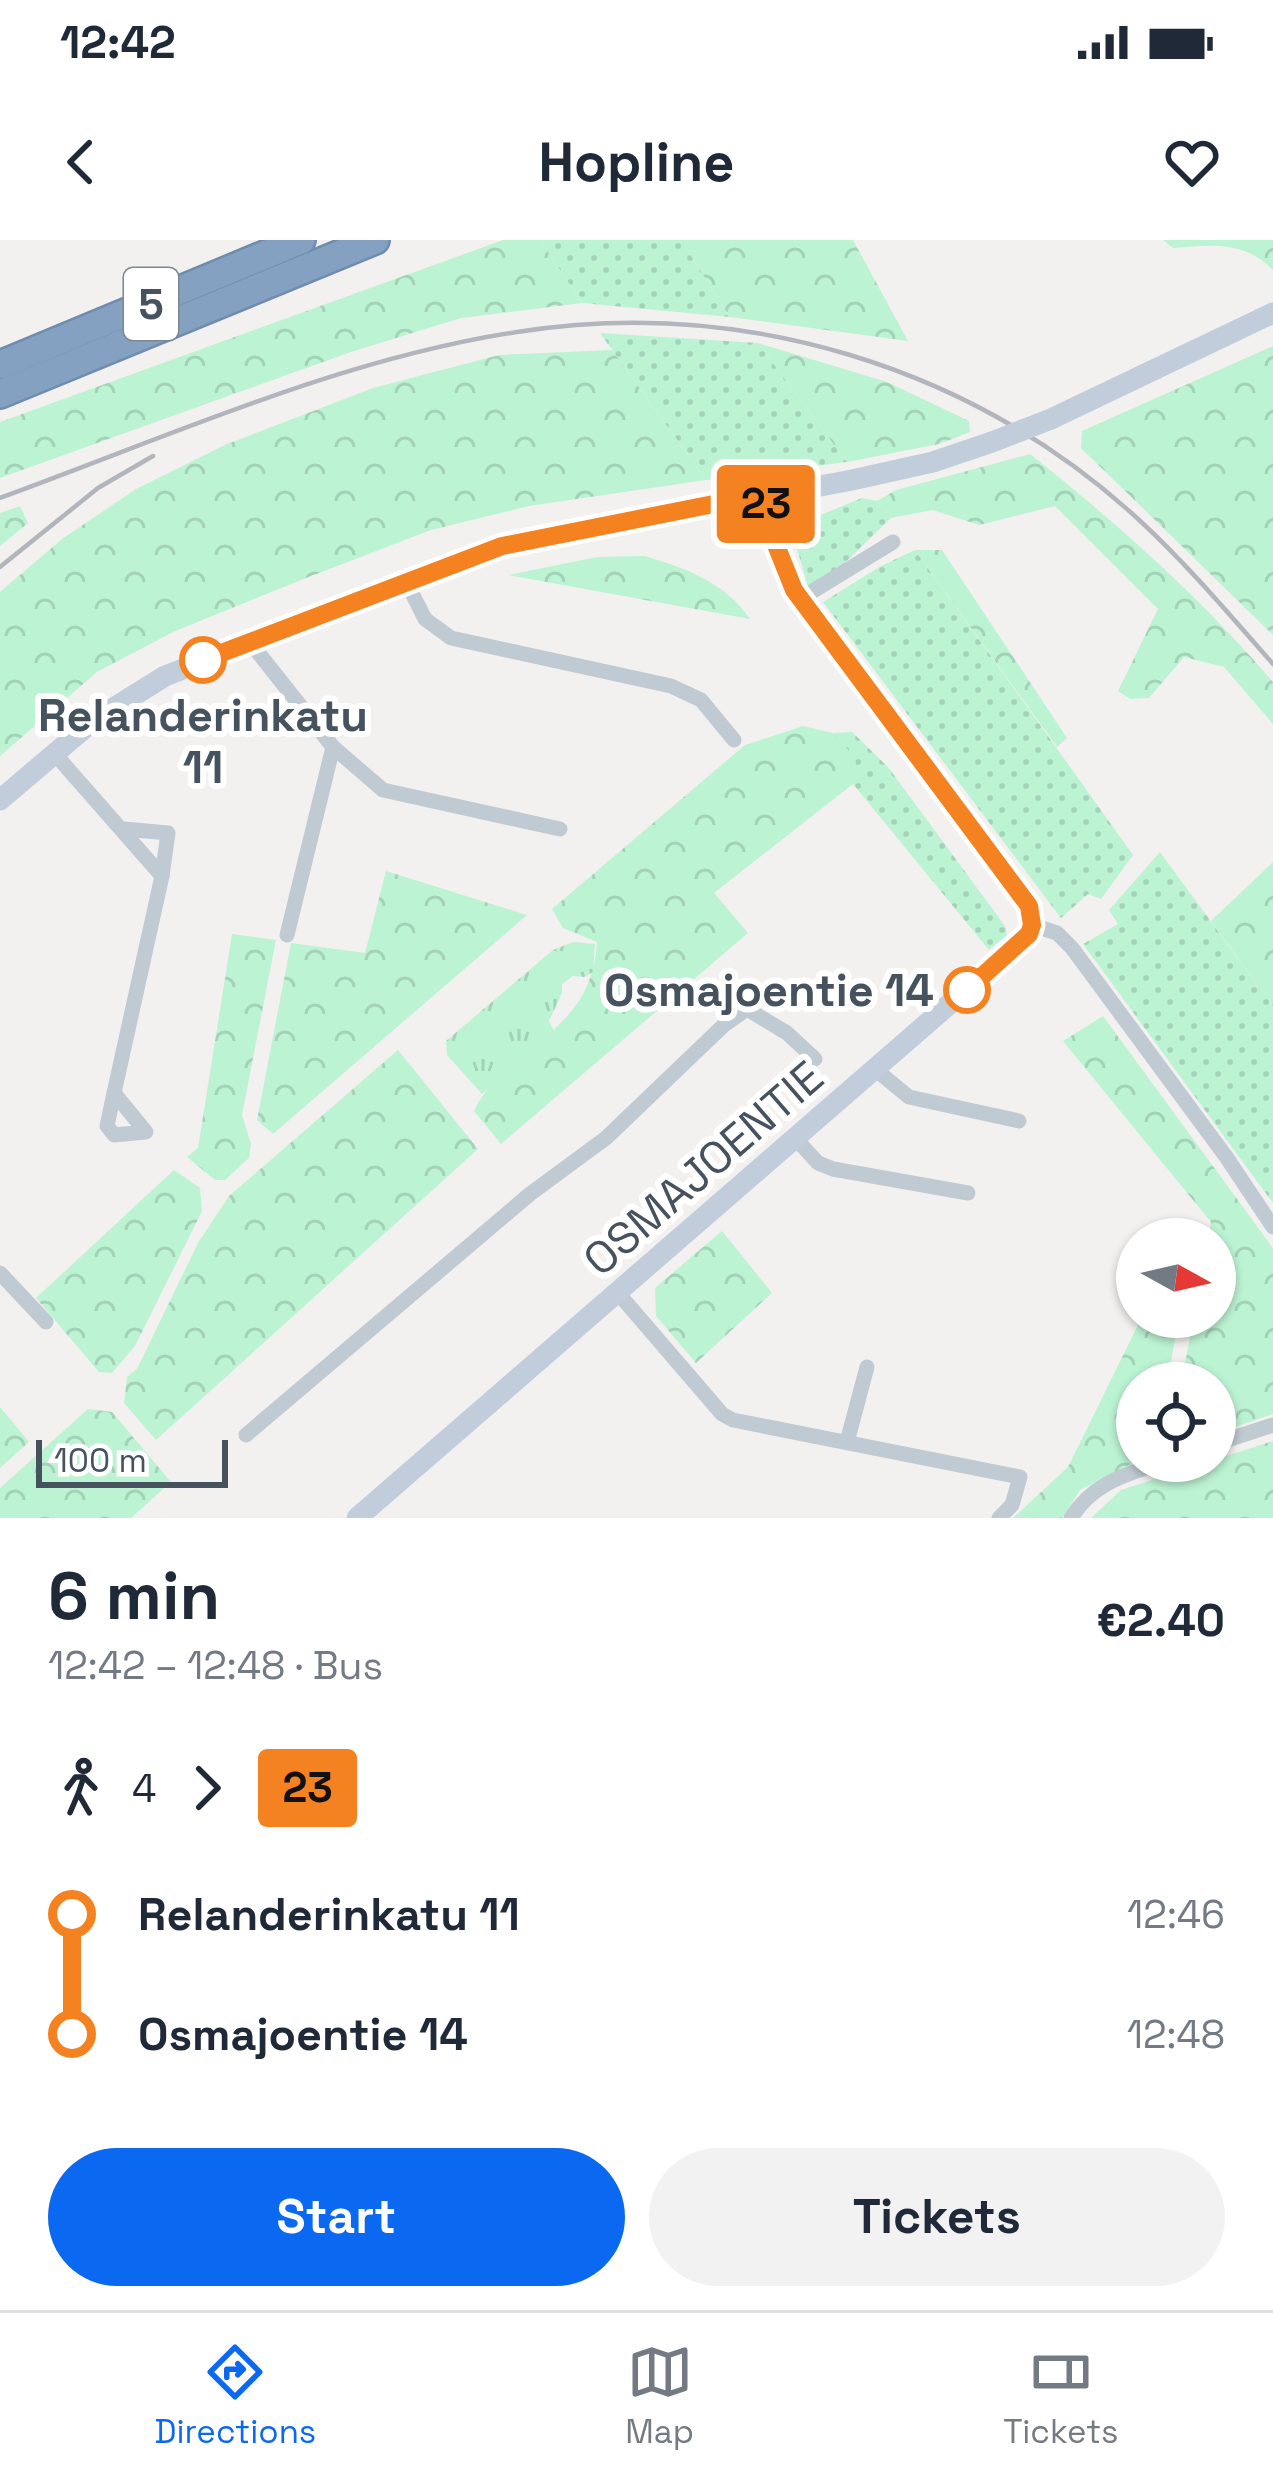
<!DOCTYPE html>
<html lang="en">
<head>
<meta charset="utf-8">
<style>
  :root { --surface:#fff; --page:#f2f2f3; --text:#1f2937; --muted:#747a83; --line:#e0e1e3; --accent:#0b69f1 }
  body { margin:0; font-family:"Space Grotesk",sans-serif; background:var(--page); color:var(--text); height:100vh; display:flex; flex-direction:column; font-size:45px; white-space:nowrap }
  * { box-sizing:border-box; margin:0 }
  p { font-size:39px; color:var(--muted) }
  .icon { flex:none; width:66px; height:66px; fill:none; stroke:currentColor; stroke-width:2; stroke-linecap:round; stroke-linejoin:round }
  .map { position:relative; height:1278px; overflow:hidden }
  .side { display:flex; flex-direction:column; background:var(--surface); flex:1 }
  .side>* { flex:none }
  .badge { padding:0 24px; border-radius:9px; font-size:42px; line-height:78px }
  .needle { width:78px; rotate:98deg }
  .controls { position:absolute; left:1116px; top:978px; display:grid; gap:24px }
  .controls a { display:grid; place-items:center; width:120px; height:120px; border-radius:50%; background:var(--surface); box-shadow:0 3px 9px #0004; font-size:60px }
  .scale { position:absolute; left:36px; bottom:30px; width:192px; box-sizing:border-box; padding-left:12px; border:6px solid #46535f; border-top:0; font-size:33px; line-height:42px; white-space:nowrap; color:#46535f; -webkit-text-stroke:9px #fff; paint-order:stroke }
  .map>.badge { position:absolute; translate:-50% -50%; box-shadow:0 0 0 6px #fff }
  .legs { display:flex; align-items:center; gap:18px; height:132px; padding:0 48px; font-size:39px }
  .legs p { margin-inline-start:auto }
  .headline { display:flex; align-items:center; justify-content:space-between; height:204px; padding:0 48px }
  h1 { font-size:66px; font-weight:700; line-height:90px }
  .primary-button { display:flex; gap:24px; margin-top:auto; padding:24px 48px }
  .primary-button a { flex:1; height:138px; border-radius:72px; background:var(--accent); color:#fff; font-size:48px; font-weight:700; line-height:138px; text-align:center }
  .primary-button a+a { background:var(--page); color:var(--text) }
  ul { padding:0 48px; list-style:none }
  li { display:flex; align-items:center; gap:42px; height:120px; font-size:45px }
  li i { display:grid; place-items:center; width:18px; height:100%; margin:0 15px; background:currentColor }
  li i::after { content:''; width:30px; height:30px; margin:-15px; border:9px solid; border-radius:50%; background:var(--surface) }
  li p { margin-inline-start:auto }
  li:first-child i { background:linear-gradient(#0000 50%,currentColor 0) }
  li:last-child i { background:linear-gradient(currentColor 50%,#0000 0) }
  .status { display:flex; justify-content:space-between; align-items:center; height:84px; padding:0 60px; background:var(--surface); direction:ltr }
  .status svg { height:33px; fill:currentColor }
  header { display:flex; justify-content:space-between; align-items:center; height:156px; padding:0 48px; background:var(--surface); font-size:54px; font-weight:700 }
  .tabs { display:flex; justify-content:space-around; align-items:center; height:168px; border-top:3px solid var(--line); background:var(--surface); font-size:33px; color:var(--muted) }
  .tabs a { display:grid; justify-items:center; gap:6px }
  .tabs .active { color:var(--accent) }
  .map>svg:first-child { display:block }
  .grass { fill:url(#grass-dots) }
  .forest { fill:url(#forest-crowns) }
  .park { fill:url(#park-tufts) }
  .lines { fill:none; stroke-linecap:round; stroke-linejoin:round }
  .highway-casing { stroke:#6f8cae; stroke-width:32 }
  .street { stroke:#c0cad3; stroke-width:15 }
  .secondary { stroke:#c1cdda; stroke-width:21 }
  .highway { stroke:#84a1c2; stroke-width:27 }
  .rail { stroke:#b2b5bb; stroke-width:4.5 }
  .secondary-bridge { stroke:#c1cdda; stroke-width:21 }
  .line-1-casing { stroke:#fff; stroke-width:27 }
  .line-1 { stroke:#f58220; stroke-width:18 }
  .stop-1-dot { fill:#fff; stroke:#f58220; stroke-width:6 }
  .labels { text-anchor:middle; stroke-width:12; stroke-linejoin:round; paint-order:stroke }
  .shield { fill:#fff; stroke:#7e878f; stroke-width:3 }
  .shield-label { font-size:42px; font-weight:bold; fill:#46535f }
  .stop-label { font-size:45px; font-weight:bold; fill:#46535f; stroke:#fff }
  .street-label { font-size:45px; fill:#46535f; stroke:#fff }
</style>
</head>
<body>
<div class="status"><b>12:42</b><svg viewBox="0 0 49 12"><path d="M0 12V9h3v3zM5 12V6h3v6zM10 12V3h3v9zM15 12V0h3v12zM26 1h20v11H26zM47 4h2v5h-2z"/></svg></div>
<header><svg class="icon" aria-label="back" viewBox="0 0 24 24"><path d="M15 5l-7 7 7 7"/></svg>Hopline<svg class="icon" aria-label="heart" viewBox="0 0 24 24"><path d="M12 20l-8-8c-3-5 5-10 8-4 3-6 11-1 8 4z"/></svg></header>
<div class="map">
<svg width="1273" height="1278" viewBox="0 0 1273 1278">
  <defs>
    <pattern id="grass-dots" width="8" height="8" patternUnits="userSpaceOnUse" patternTransform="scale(3)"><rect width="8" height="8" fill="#bcf3d3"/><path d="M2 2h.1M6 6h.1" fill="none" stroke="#a3d2b8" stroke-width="1.8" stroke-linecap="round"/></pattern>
    <pattern id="forest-crowns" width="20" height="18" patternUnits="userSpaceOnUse" patternTransform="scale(3)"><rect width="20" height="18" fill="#bcf3d3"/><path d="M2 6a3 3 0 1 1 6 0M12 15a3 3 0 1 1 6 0" fill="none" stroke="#a3d2b8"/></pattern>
    <pattern id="park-tufts" width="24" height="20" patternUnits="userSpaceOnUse" patternTransform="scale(3)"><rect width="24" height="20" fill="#bcf3d3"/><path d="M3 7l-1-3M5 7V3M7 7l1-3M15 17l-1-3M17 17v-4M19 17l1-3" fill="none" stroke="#a3d2b8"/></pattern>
  </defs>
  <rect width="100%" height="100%" fill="#f3f0f0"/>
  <g class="grass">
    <polygon points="540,0 681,0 730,77 582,63"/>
    <polygon points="600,93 758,103 847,222 706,240"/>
    <polygon points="862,258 877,261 891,278 822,345 808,347 791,287"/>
    <polygon points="915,310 1133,615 1101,659 1088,654 1061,678 823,362 881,326"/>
    <polygon points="852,492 888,527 1005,686 1007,695 989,710 853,544 855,519 833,493"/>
    <polygon points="1160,612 1273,766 1273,963 1083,704 1118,684 1109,670"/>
  </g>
  <g class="forest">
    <polygon points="503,0 540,0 582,63 461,78 351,112 0,238 0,182"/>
    <polygon points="681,0 853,0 908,101 730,77"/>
    <path d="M1163,0h110v30c-30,-30 -61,-25 -100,-22z"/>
    <polygon points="758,103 887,142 969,181 970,192 939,204 847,222"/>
    <polygon points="1273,106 1273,395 1081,208 1082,191"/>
    <polygon points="612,110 706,240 529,266 431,290 306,338 173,392 97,432 0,516 0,352 62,299 136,249 227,204 373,148 499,115"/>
    <path d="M1030,214c88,70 170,143 243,228v42l-49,-57 -40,-10 -35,41 -19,1 -12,-8 40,-82 -103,-103 -76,19 -46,-15 -42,8 -14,-17 19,-11z"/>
    <polygon points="20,266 28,283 0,306 0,273"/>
    <polygon points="915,310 942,310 1067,498 1057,507"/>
    <path d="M644,316c40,11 82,27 106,63l-242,-44 89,-18z"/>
    <path d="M803,486l30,7 23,26 -3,25 -139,109 34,40 -247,211 -27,-33c34,-70 117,-73 123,-169l-34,-14 -11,-19 193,-164z"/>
    <polygon points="1273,622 1273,766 1211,681"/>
    <polygon points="386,631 527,675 273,894 257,880 291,703 365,713"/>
    <polygon points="232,694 276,700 242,875 251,904 249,918 225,940 215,940 187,917 198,908"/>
    <polygon points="1103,776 1273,1008 1273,1174 1215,1194 1215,1143 1181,1143 1194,1077 1215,1077 1215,999 1208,999 1211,982 1063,801"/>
    <polygon points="398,810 478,909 156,1200 124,1163 127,1137 137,1129 198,1003 229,956"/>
    <polygon points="174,930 200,948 202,971 135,1106 112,1133 99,1132 36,1058"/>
    <polygon points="722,991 772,1053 696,1123 656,1076 655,1048"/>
    <polygon points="1142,1077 1179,1077 1167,1143 1137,1143 1137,1221 1080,1250 1062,1278 1013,1278 1068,1227"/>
    <polygon points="0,1167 29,1202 0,1228"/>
    <polygon points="88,1169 112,1172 171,1242 131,1278 0,1278 0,1248"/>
    <polygon points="1273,1201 1273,1278 1091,1278 1121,1250"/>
  </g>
  <polygon class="park" points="573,702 595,704 593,732 584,737 573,736 562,744 562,753 549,781 554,791 482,854 447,815 446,801 553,710"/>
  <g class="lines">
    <defs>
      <g id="highway">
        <polyline points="0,125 301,0"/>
        <polyline points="0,154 375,0"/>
      </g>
    </defs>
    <use href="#highway" class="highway-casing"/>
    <g class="street">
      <polyline points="406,341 425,379 451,398 671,446 701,460 734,500"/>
      <polyline points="800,359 893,302"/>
      <polyline points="249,401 333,507 383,550 560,589"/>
      <polyline points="54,513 162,636 114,853 107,886 114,895 146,892 114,853"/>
      <polyline points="124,589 168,593 162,636"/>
      <polyline points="1032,685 1057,693 1072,708 1227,918 1273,987"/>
      <polyline points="287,695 333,507"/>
      <polyline points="876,830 909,857 1019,881"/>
      <polyline points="796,899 818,923 833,929 968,953"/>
      <polyline points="0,1033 46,1082"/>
      <polyline points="618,1053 722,1174 733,1180 1020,1237 1012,1265 999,1278"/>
      <polyline points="246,1195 530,954 606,898 724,785 747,769 787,793 815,819"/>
      <polyline points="847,1202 867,1127"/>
      <polyline points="1215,1204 1273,1185"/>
      <path d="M1071,1278c22,-36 57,-44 95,-57"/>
    </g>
    <g class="secondary">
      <polyline points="1051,179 1273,73"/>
      <polyline points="0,560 93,481 165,436 502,306 852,240 933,222 992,202"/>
      <polyline points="357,1278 1029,695 1031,676 1023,655 794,350 776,305 764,254"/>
    </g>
    <use href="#highway" class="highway"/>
    <g class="rail">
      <path d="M0,258c168,-61 339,-139 517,-166 225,-35 452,33 620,186 49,45 92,96 136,146"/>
      <polyline points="0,327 98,248 153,216"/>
    </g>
    <polyline class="secondary-bridge" points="992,202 1051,179"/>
  </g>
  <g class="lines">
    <defs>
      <polyline id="line-1" points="203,420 502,306 764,254 776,305 794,350 1029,666 1032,685 1029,694 967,750"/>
    </defs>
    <use href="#line-1" class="line-1-casing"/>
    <use href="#line-1" class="line-1"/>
  </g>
  <g class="stop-1-dot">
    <circle cx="203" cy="420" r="21"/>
    <circle cx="967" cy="750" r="21"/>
  </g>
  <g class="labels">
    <rect class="shield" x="124" y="28" width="54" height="72" rx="9"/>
    <g class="shield-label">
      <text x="151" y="79">5</text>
    </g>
    <g class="stop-label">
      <text x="203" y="491">Relanderinkatu<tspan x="203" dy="52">11</tspan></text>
      <text x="934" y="766" text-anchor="end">Osmajoentie 14</text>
    </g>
    <g class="street-label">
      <text transform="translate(703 928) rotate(-41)" y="16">OSMAJOENTIE</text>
    </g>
  </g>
</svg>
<div class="controls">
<a><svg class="needle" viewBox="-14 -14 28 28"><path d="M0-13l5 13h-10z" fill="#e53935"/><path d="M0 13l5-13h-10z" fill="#747a83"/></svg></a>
<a><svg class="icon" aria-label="locate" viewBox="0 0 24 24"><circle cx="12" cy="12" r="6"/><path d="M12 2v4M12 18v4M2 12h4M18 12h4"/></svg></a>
</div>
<div class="scale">100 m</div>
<b class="badge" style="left:766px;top:264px;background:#f58220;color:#111">23</b>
</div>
<section class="side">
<div class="headline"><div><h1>6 min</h1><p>12:42 – 12:48 · Bus</p></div><b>€2.40</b></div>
<div class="legs"><svg class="icon" aria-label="walk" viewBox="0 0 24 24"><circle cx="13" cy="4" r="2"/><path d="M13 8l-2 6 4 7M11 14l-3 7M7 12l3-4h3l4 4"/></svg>4<svg class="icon" aria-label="forward" viewBox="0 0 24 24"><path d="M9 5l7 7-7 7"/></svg><b class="badge" style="background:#f58220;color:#111">23</b></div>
<ul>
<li><i style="color:#f58220"></i><b>Relanderinkatu 11</b><p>12:46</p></li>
<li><i style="color:#f58220"></i><b>Osmajoentie 14</b><p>12:48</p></li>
</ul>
<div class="primary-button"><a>Start</a><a>Tickets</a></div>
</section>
<nav class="tabs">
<a class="active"><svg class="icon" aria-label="directions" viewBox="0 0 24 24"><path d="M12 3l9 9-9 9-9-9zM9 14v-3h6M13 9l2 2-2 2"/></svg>Directions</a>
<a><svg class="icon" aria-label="map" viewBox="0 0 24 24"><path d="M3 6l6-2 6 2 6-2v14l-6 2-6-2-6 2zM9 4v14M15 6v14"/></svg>Map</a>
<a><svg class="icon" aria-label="tickets" viewBox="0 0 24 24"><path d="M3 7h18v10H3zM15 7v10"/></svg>Tickets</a>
</nav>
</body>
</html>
